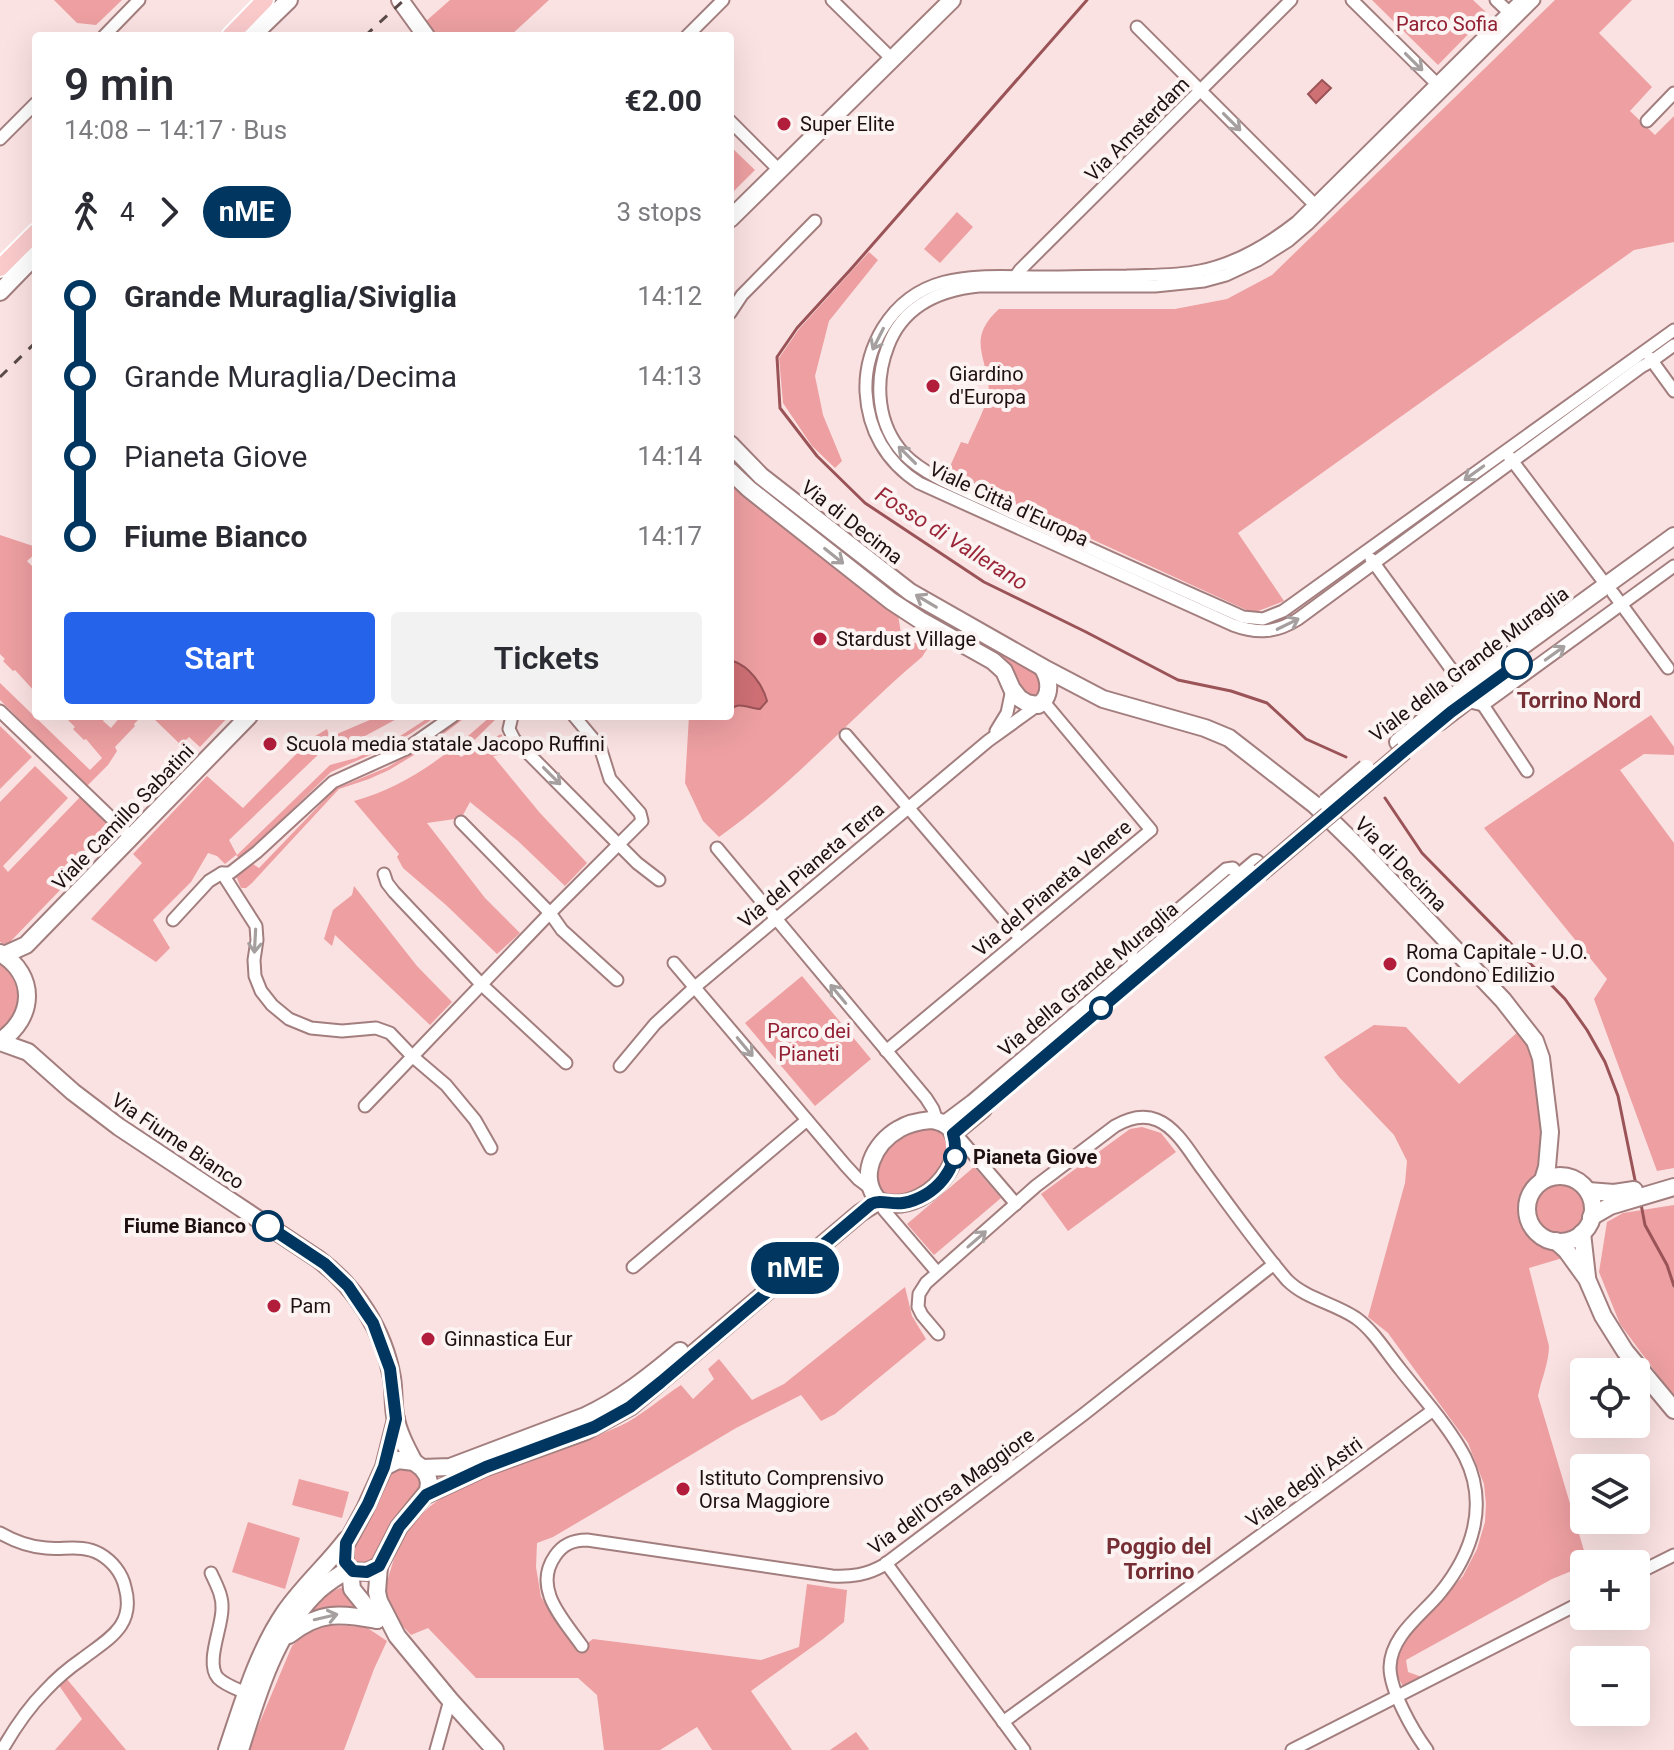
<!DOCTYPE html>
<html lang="en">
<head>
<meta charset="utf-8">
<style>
  :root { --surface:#fff; --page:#f2f2f3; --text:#2b2b33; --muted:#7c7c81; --accent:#2563eb }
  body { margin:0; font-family:Roboto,sans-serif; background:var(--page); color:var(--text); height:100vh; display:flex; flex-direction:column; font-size:30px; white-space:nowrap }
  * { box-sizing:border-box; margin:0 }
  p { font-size:26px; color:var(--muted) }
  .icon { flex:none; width:44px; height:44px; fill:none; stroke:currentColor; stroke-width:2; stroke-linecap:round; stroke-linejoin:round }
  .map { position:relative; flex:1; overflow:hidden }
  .side { position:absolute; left:32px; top:32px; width:702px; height:688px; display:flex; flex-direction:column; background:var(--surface); border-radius:8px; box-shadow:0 8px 32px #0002 }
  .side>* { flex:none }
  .badge { padding:0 16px; border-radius:26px; font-size:28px; line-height:52px }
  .fabs { position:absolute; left:1570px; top:1358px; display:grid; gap:16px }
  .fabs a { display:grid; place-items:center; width:80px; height:80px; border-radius:8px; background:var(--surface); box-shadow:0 8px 32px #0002; font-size:40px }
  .map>.badge { position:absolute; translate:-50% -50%; box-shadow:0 0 0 4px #fff }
  .legs { display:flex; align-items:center; gap:12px; height:88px; padding:0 32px; font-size:26px }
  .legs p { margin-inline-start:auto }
  .headline { display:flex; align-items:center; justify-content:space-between; height:136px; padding:0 32px }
  h1 { font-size:44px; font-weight:600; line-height:60px }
  .button { display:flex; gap:16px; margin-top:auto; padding:16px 32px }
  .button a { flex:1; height:92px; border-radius:8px; background:var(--accent); color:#fff; font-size:32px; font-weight:600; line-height:92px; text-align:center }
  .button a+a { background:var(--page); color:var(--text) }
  ul { padding:0 32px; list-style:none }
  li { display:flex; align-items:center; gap:28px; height:80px; font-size:30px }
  li i { display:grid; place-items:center; width:12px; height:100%; margin:0 10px; background:currentColor }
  li i::after { content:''; width:20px; height:20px; margin:-10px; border:6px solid; border-radius:50%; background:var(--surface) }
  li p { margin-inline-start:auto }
  li:first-child i { background:linear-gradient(#0000 50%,currentColor 0) }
  li:last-child i { background:linear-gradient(currentColor 50%,#0000 0) }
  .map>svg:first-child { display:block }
  .green { fill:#ed9fa1 }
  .water { fill:#cf7075; stroke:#9a5357; stroke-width:2 }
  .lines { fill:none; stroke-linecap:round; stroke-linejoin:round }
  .stream { stroke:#9a5357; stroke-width:3 }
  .street-casing { stroke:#a37e7e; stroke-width:15 }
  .secondary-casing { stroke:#a37e7e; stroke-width:20 }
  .primary-casing { stroke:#fff; stroke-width:20 }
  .street { stroke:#fff; stroke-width:11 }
  .secondary { stroke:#fff; stroke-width:16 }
  .primary { stroke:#facacb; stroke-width:16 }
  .rail { stroke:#5b4a4a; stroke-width:3; stroke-dasharray:10 10; stroke-linecap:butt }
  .secondary-bridge-casing { stroke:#a37e7e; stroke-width:20; stroke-linecap:butt }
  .secondary-bridge { stroke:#fff; stroke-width:16 }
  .oneway { stroke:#a59f9f }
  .line-1-casing { stroke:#fff; stroke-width:18 }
  .line-1 { stroke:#00365f; stroke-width:12 }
  .poi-dot { fill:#b11d3a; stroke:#fcf3f3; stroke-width:3 }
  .stop-1-dot { fill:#fff; stroke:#00365f; stroke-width:4 }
  .labels { text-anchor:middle; stroke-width:8; stroke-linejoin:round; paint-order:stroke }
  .park-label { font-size:20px; fill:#921f32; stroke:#fcf3f3 }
  .poi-label { font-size:20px; fill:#1e1010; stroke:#fcf3f3; text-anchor:start }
  .street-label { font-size:20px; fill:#1e1010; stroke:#fcf3f3 }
  .stop-label { font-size:20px; font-weight:bold; fill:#1e1010; stroke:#fcf3f3; text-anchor:start }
  .water-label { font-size:22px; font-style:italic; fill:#9a2738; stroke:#fcf3f3 }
  .neighbourhood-label { font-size:22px; font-weight:bold; fill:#752e34; stroke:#fcf3f3 }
</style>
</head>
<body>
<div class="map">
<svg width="1674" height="1750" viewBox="0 0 1674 1750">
  <rect width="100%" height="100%" fill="#fbe2e2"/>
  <g class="green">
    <polygon points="54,0 122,0 96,25 77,23"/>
    <polygon points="450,0 549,0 510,36 435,36 425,22"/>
    <polygon points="1372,0 1473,0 1488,14 1438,65"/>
    <path d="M1555,0h77l-33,33 53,54 -22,24 25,24 19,-19v126l-40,8 -396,283 46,68 -31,12 -306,-140 14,-31 7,2c5,-12 21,-43 21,-53 -2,-35 -23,-52 10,-82h176l52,-10 45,-24z"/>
    <polygon points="730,146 755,170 730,195"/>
    <polygon points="957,212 973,227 940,263 924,249"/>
    <polygon points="869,252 878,260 829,321 815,376 823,415 842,461 835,468 812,446 783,403 779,358 799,329"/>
    <path d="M730,487h4l164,128 3,18 5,8 23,5 -7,11c-69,58 -129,128 -203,180l-16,-16 -18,-38 4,-67h41z"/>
    <path d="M817,530h4l67,56 20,13 133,75 4,11 -8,11c-21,3 -18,-19 -28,-31 -2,-3 -7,-7 -9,-9l-94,-53 -90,-71z"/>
    <polygon points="0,535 33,546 36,549 36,553 27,561 36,570 36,693 15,670 13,671 3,661 5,659 0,654"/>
    <polygon points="0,683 90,770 102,758 86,739 84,740 73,729 75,727 64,716 107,716 103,721 111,728 121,716 145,716 142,719 140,718 134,724 135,726 115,747 117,751 108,765 87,786 0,700"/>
    <polygon points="1651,715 1674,747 1674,755 1644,754 1620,770 1674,843 1674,1168 1657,1171 1594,999 1607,979 1484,828"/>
    <polygon points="151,716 229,716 200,747 189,737 181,745"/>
    <polygon points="379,716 402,716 354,742 341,745 337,734"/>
    <polygon points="431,716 437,716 410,734 370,755 331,772 269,832 239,858 236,855 225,864 217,856 208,853 191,882 153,920 170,948 156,962 91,919 142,863 133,854 207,776 243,808 312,738 327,729 333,748 322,751 229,840 237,855 330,765 356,758 394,740"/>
    <polygon points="459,716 467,716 424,749 389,770 369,779 339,789 252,883 246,888 241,888 236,876 250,862 259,868 335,789 388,767 427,743 426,740"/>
    <path d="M491,716h8l-40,39 2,2 40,-23 14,18 -22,4 47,57 47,50 -22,23 -47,-45 -48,-39 -7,13 -8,4 -28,4 58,75 35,35 -23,21 -51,-49 -43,-37 -6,-11 2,-3 -45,-53c53,-14 97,-49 137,-85z"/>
    <polygon points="0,726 32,757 0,789"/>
    <polygon points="35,766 68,798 3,866 8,872 82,795 111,826 113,835 10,942 4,944 0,942 0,802"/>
    <polygon points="354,886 417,966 452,1002 430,1025 335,935 332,946 324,939 333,910 352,895"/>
    <path d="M0,962c23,22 25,48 0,69z"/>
    <polygon points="802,976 871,1059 815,1106 745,1023"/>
    <path d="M1374,1025l32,2 53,57 60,-53 10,12 8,18 7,60 -4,53 -14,15 -4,13v15l3,11 8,9 10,7 10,3 13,10 -37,11 20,78c0,17 -8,34 -11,50l50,168h-4v2l-32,13 -146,81 2,12 14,5 -18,11 -9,-16 6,-27 62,-69 14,-27 8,-27 1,-18 -2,-20 -16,-41 -80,-110 -20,-16 37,-134 2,-22 -13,-26 -55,-58 -15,-20z"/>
    <polygon points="930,1127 941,1131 949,1143 944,1169 911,1196 888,1197 882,1192 873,1176 880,1156 903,1133"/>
    <polygon points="1142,1127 1161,1133 1176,1152 1068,1231 1041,1194 1130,1129"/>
    <polygon points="974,1167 1001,1198 934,1255 907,1224"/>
    <circle cx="1560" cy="1209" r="24"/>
    <polygon points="1674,1205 1674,1397 1620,1324 1599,1272 1607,1222 1623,1213"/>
    <path d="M905,1287l7,29 14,23 -91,75 -14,7 -20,-26 -65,33 -132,79 -51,30 -16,6 -1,24 5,30 37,53 15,-11 168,21 38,-13 8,-63 40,6 -3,32 -21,17 -72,52 41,59h-80l-15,-23 -37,23h-56l-7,-55 -19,-17h-102l-48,-50 -17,7c-28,-30 -31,-30 -19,-70 22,-71 80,-83 142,-105 28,-10 58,-22 86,-34 21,-10 41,-28 61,-41l12,14 21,-20 -6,-10 11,-10 33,41 32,-16z"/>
    <path d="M402,1468l13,3 4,6v16c-22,24 -31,37 -43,67 -13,7 -22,7 -25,-10l27,-51 10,-23 7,-7z"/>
    <polygon points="299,1479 349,1492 342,1518 292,1505"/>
    <polygon points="248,1522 300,1538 285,1589 232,1572"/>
    <polygon points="340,1588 346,1589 361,1613 308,1616 329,1593"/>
    <polygon points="329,1625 366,1627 387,1641 374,1669 344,1750 248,1750 292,1646 303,1635"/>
    <polygon points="66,1678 126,1750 55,1750 82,1719 58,1684"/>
    <polygon points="856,1732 869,1749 868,1750 830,1750"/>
  </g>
  <g class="water">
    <polygon points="1322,80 1331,88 1316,103 1308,94"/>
    <path d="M733,661c16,5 30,24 34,40l-7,8c-10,0 -23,-9 -30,2v-49z"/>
  </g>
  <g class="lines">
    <g class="stream">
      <polyline points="1087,0 851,269 797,328 777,357 780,408 817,456 865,503 984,582 1086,632 1178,680 1231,691 1267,703 1306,739 1346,757"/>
      <polyline points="1385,798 1422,853 1565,999 1587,1030 1605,1062 1618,1096 1636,1185"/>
      <polyline points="1641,1204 1645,1225 1667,1265 1674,1286"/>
    </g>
    <defs>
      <g id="street">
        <polyline points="832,0 892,59"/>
        <polyline points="1352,0 1439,86"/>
        <polyline points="1496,0 1512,15"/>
        <path d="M1521,0l-224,222c-28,22 -61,42 -97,49 -24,5 -48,4 -73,5 -28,0 -57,1 -85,1 -61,0 -122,-9 -159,51 -12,20 -18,41 -17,64 2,38 20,70 53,91l314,142c24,9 43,8 65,-6l343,-252 11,-6 22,-16"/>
        <path d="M1534,0l-225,223 -21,18 -30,19 -32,15 -22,6 -49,5h-176c-40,4 -76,20 -91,60 -14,36 -11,79 16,108 23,24 66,38 96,53 80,38 162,74 243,110l20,2 20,-8 391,-281"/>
        <polyline points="1137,27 1318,208"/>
        <polyline points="104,36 139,0"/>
        <polyline points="687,36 723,0"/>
        <polyline points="730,121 779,170"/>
        <polyline points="1647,121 1674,93"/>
        <polyline points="0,139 36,103"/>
        <polyline points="1015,281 1015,277 1020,270 1291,0"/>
        <polyline points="730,313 742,295 815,221"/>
        <polyline points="1650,358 1674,391"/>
        <polyline points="1508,455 1606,585"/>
        <polyline points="1371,559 1465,688"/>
        <polyline points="1613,593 1668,668"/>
        <polyline points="1466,701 1483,705 1674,566"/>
        <polyline points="1483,705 1527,771"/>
        <polyline points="0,711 131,837"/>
        <polyline points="512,716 509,729 514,739 637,863 659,880"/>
        <polyline points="996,731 1007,713 1012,689"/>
        <polyline points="846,735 1020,938"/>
        <polyline points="461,822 550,913 562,930 617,980"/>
        <polyline points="717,848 926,1098 933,1109 937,1121"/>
        <polyline points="222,873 256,926 257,940 254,960 255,976 261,991 272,1005 289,1019 311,1028 342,1031 376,1028 390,1033 412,1056 446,1085 475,1120 491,1148"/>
        <polyline points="384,874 387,883 394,892 482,985 566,1063"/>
        <polyline points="173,920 209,881 222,873 230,873 257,852 333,782 406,749 453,716"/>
        <polyline points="674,963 846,1166 858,1179 870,1188"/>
        <polyline points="1137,964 1130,954 1134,947 1226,869 1233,868 1240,876"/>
        <polyline points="886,1051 1151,830 1044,702"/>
        <polyline points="620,1066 655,1024 695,987 988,741 1038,705"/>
        <polyline points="365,1106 550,913 642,821 640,813 610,779 600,747 574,716"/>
        <polyline points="954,1136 962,1141 1016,1204"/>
        <polyline points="883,1202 884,1210 937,1272"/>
        <polyline points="633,1267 807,1120"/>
        <path d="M938,1334l-16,-19 -4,-8 1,-13 7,-11 110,-97 79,-60c12,-7 28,-12 42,-6 20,8 34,34 46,50 27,37 54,75 84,110 19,19 47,23 69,38 18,13 30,34 44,51 21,27 49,57 65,88 24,48 7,97 -25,136 -18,22 -49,42 -50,74 0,24 23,64 37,83"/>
        <path d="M0,1533c14,8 30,14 46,15 18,2 37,-4 54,6 12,7 22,19 25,33 11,39 -17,52 -43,72 -13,9 -26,20 -37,32 -17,17 -31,38 -43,59"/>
        <polyline points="886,1563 1024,1750"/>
        <path d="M211,1573c5,11 12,23 11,36 0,19 -17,54 -4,69 7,7 19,11 28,15"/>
        <polyline points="1636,1574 1674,1555"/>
        <path d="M582,1646c-18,-26 -50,-57 -27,-90 8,-12 18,-16 32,-16l245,36c19,1 35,-1 52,-11l200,-151 190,-150"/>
        <polyline points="1003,1722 1432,1411"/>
        <polyline points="436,1750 450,1700"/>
        <polyline points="1292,1750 1584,1601"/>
      </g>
      <g id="secondary">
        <polyline points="400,0 426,36"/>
        <polyline points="252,36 289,0"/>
        <polyline points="730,219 952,0"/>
        <polyline points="0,292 36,255"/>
        <polyline points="730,444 761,476 910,592 1042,667 1103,699 1205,728 1229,738 1315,805 1359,848 1503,1000 1535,1041 1541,1058 1550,1132 1547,1167 1543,1180"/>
        <path d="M730,471l19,18 142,112 29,19 73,41 11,10 8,18 7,9 8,5 11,2c14,-8 12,-26 4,-38"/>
        <polyline points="1439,722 1481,690"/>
        <polyline points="1398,742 1455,695 1674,536"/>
        <path d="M0,953c37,22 35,65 0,88"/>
        <polyline points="4,955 26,945 249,716"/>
        <path d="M0,1042l28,10 45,40 46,35 199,132c38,28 66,72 74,119 2,12 1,25 3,37 3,17 11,32 19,47"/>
        <path d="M931,1120c58,7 5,101 -52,81 -22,-24 -5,-58 20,-72 10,-6 21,-8 32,-9z"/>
        <polyline points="945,1124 973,1103 1256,863"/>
        <polyline points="953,1134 983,1109"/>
        <circle cx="1560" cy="1209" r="33"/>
        <polyline points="1588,1191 1614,1193 1634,1190"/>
        <polyline points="1591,1217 1610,1206 1674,1187"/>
        <polyline points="1582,1233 1587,1277"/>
        <polyline points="1556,1241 1566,1250 1587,1279 1603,1316 1625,1351 1674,1410"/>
        <polyline points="384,1467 398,1460 414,1462 422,1468 427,1475 429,1482 428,1491 399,1527 379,1566 367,1572 353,1571 349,1569 345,1562 345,1546 365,1509 384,1467 396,1419"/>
        <path d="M422,1468l28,-1 135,-51c35,-16 65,-40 95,-65"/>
        <polyline points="426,1495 486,1467 586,1431 630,1407 860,1213 879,1201"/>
        <polyline points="379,1566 377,1592 379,1601 397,1636 450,1700 495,1750"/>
        <polyline points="350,1570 352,1589 377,1620"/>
        <path d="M289,1635c30,-24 52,-22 88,-15"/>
        <path d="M227,1750c16,-47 30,-97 58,-138 18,-26 42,-47 61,-72"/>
        <path d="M240,1750c17,-54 34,-114 74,-155 10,-11 23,-18 35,-26"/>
      </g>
      <g id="primary">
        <polyline points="230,36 265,0"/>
        <polyline points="0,268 36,232"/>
      </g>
    </defs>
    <use href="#street" class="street-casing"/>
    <use href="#secondary" class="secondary-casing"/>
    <use href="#primary" class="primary-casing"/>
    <use href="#street" class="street"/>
    <use href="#secondary" class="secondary"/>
    <use href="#primary" class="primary"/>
    <g class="rail">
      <polyline points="365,36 404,0"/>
      <polyline points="0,377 36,342"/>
    </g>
    <defs>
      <g id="secondary-bridge">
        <polyline points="1326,802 1366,768"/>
        <polyline points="1260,873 1404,751"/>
      </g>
    </defs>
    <use href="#secondary-bridge" class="secondary-bridge-casing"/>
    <use href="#secondary-bridge" class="secondary-bridge"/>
  </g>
  <defs><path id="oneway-shaft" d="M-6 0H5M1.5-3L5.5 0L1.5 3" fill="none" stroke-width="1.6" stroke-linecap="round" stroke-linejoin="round" transform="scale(2)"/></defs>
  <g class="oneway">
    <use href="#oneway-shaft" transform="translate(1414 62) rotate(45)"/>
    <use href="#oneway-shaft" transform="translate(1232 122) rotate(45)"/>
    <use href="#oneway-shaft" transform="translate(878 339) rotate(117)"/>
    <use href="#oneway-shaft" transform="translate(907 455) rotate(-135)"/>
    <use href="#oneway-shaft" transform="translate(1474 473) rotate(144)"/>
    <use href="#oneway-shaft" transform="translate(834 556) rotate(39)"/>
    <use href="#oneway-shaft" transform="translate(926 601) rotate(-149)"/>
    <use href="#oneway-shaft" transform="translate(1288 624) rotate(-26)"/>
    <use href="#oneway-shaft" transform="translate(1555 653) rotate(-36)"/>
    <use href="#oneway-shaft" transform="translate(552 776) rotate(45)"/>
    <use href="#oneway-shaft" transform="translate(255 941) rotate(93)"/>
    <use href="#oneway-shaft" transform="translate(838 994) rotate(-130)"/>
    <use href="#oneway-shaft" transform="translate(745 1047) rotate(50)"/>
    <use href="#oneway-shaft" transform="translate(977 1239) rotate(-41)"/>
    <use href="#oneway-shaft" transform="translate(326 1617) rotate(-13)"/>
  </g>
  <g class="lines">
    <defs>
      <path id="line-1" d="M268,1226l57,38 23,22 25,37 17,46 6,50 -12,48 -16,37 -22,39 -1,19 8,9 14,1 12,-6 20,-39 27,-32 60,-28 108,-40 36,-20 31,-25 210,-178c10,-5 20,1 32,-1 31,-5 60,-36 50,-69l451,-383 47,-39 66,-48"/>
    </defs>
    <use href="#line-1" class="line-1-casing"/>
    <use href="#line-1" class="line-1"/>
  </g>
  <g class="poi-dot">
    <circle cx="784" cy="124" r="8"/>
    <circle cx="933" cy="386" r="8"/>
    <circle cx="820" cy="639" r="8"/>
    <circle cx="270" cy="744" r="8"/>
    <circle cx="1390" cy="964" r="8"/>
    <circle cx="274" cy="1306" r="8"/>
    <circle cx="428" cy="1339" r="8"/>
    <circle cx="683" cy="1489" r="8"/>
  </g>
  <g class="stop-1-dot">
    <circle cx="1517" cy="664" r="14"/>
    <circle cx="1101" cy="1008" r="10"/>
    <circle cx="955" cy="1157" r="10"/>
    <circle cx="268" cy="1226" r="14"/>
  </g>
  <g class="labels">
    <g class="park-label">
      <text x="1447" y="31">Parco Sofia</text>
      <text x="809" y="1038">Parco dei<tspan x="809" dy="23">Pianeti</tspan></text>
    </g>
    <g class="poi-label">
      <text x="800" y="131">Super Elite</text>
      <text x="949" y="381">Giardino<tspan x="949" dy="23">d'Europa</tspan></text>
      <text x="836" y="646">Stardust Village</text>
      <text x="286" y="751">Scuola media statale Jacopo Ruffini</text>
      <text x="1406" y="959">Roma Capitale - U.O.<tspan x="1406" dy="23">Condono Edilizio</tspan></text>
      <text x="290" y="1313">Pam</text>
      <text x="444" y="1346">Ginnastica Eur</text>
      <text x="699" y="1485">Istituto Comprensivo<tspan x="699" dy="23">Orsa Maggiore</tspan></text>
    </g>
    <g class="street-label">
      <text transform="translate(1137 129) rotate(-45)" y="7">Via Amsterdam</text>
      <text transform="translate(1009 504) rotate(25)" y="7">Viale Città d'Europa</text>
      <text transform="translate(852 522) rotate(38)" y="7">Via di Decima</text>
      <text transform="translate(1469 664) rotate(-37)" y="7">Viale della Grande Muraglia</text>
      <text transform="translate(123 817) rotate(-46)" y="7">Viale Camillo Sabatini</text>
      <text transform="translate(1401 864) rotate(46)" y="7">Via di Decima</text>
      <text transform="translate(811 865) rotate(-40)" y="7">Via del Pianeta Terra</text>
      <text transform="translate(1052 888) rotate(-40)" y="7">Via del Pianeta Venere</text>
      <text transform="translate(1088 979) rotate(-40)" y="7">Via della Grande Muraglia</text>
      <text transform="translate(178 1141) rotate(34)" y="7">Via Fiume Bianco</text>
      <text transform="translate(1304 1482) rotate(-36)" y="7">Viale degli Astri</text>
      <text transform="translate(951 1491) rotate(-36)" y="7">Via dell'Orsa Maggiore</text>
    </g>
    <g class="stop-label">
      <text x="973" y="1164">Pianeta Giove</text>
      <text x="246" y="1233" text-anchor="end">Fiume Bianco</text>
    </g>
    <g class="water-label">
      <text transform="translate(952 538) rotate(32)" y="8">Fosso di Vallerano</text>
    </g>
    <g class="neighbourhood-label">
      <text x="1579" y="708">Torrino Nord</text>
      <text x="1159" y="1554">Poggio del<tspan x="1159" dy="25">Torrino</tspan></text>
    </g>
  </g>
</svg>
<div class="fabs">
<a><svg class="icon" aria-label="locate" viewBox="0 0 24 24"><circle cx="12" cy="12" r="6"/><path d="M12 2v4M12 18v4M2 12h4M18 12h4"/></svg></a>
<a><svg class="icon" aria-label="layers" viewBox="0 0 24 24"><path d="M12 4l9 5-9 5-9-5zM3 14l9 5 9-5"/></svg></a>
<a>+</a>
<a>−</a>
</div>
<b class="badge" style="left:795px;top:1268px;background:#00365f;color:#fff">nME</b>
<section class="side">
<div class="headline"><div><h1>9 min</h1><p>14:08 – 14:17 · Bus</p></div><b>€2.00</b></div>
<div class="legs"><svg class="icon" aria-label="walk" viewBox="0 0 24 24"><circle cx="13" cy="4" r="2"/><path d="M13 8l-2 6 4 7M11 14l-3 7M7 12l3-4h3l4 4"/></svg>4<svg class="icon" aria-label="forward" viewBox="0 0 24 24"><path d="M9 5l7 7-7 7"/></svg><b class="badge" style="background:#00365f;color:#fff">nME</b><p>3 stops</p></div>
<ul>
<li><i style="color:#00365f"></i><b>Grande Muraglia/Siviglia</b><p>14:12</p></li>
<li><i style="color:#00365f"></i><span>Grande Muraglia/Decima</span><p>14:13</p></li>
<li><i style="color:#00365f"></i><span>Pianeta Giove</span><p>14:14</p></li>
<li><i style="color:#00365f"></i><b>Fiume Bianco</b><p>14:17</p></li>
</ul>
<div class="button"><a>Start</a><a>Tickets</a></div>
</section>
</div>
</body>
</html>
